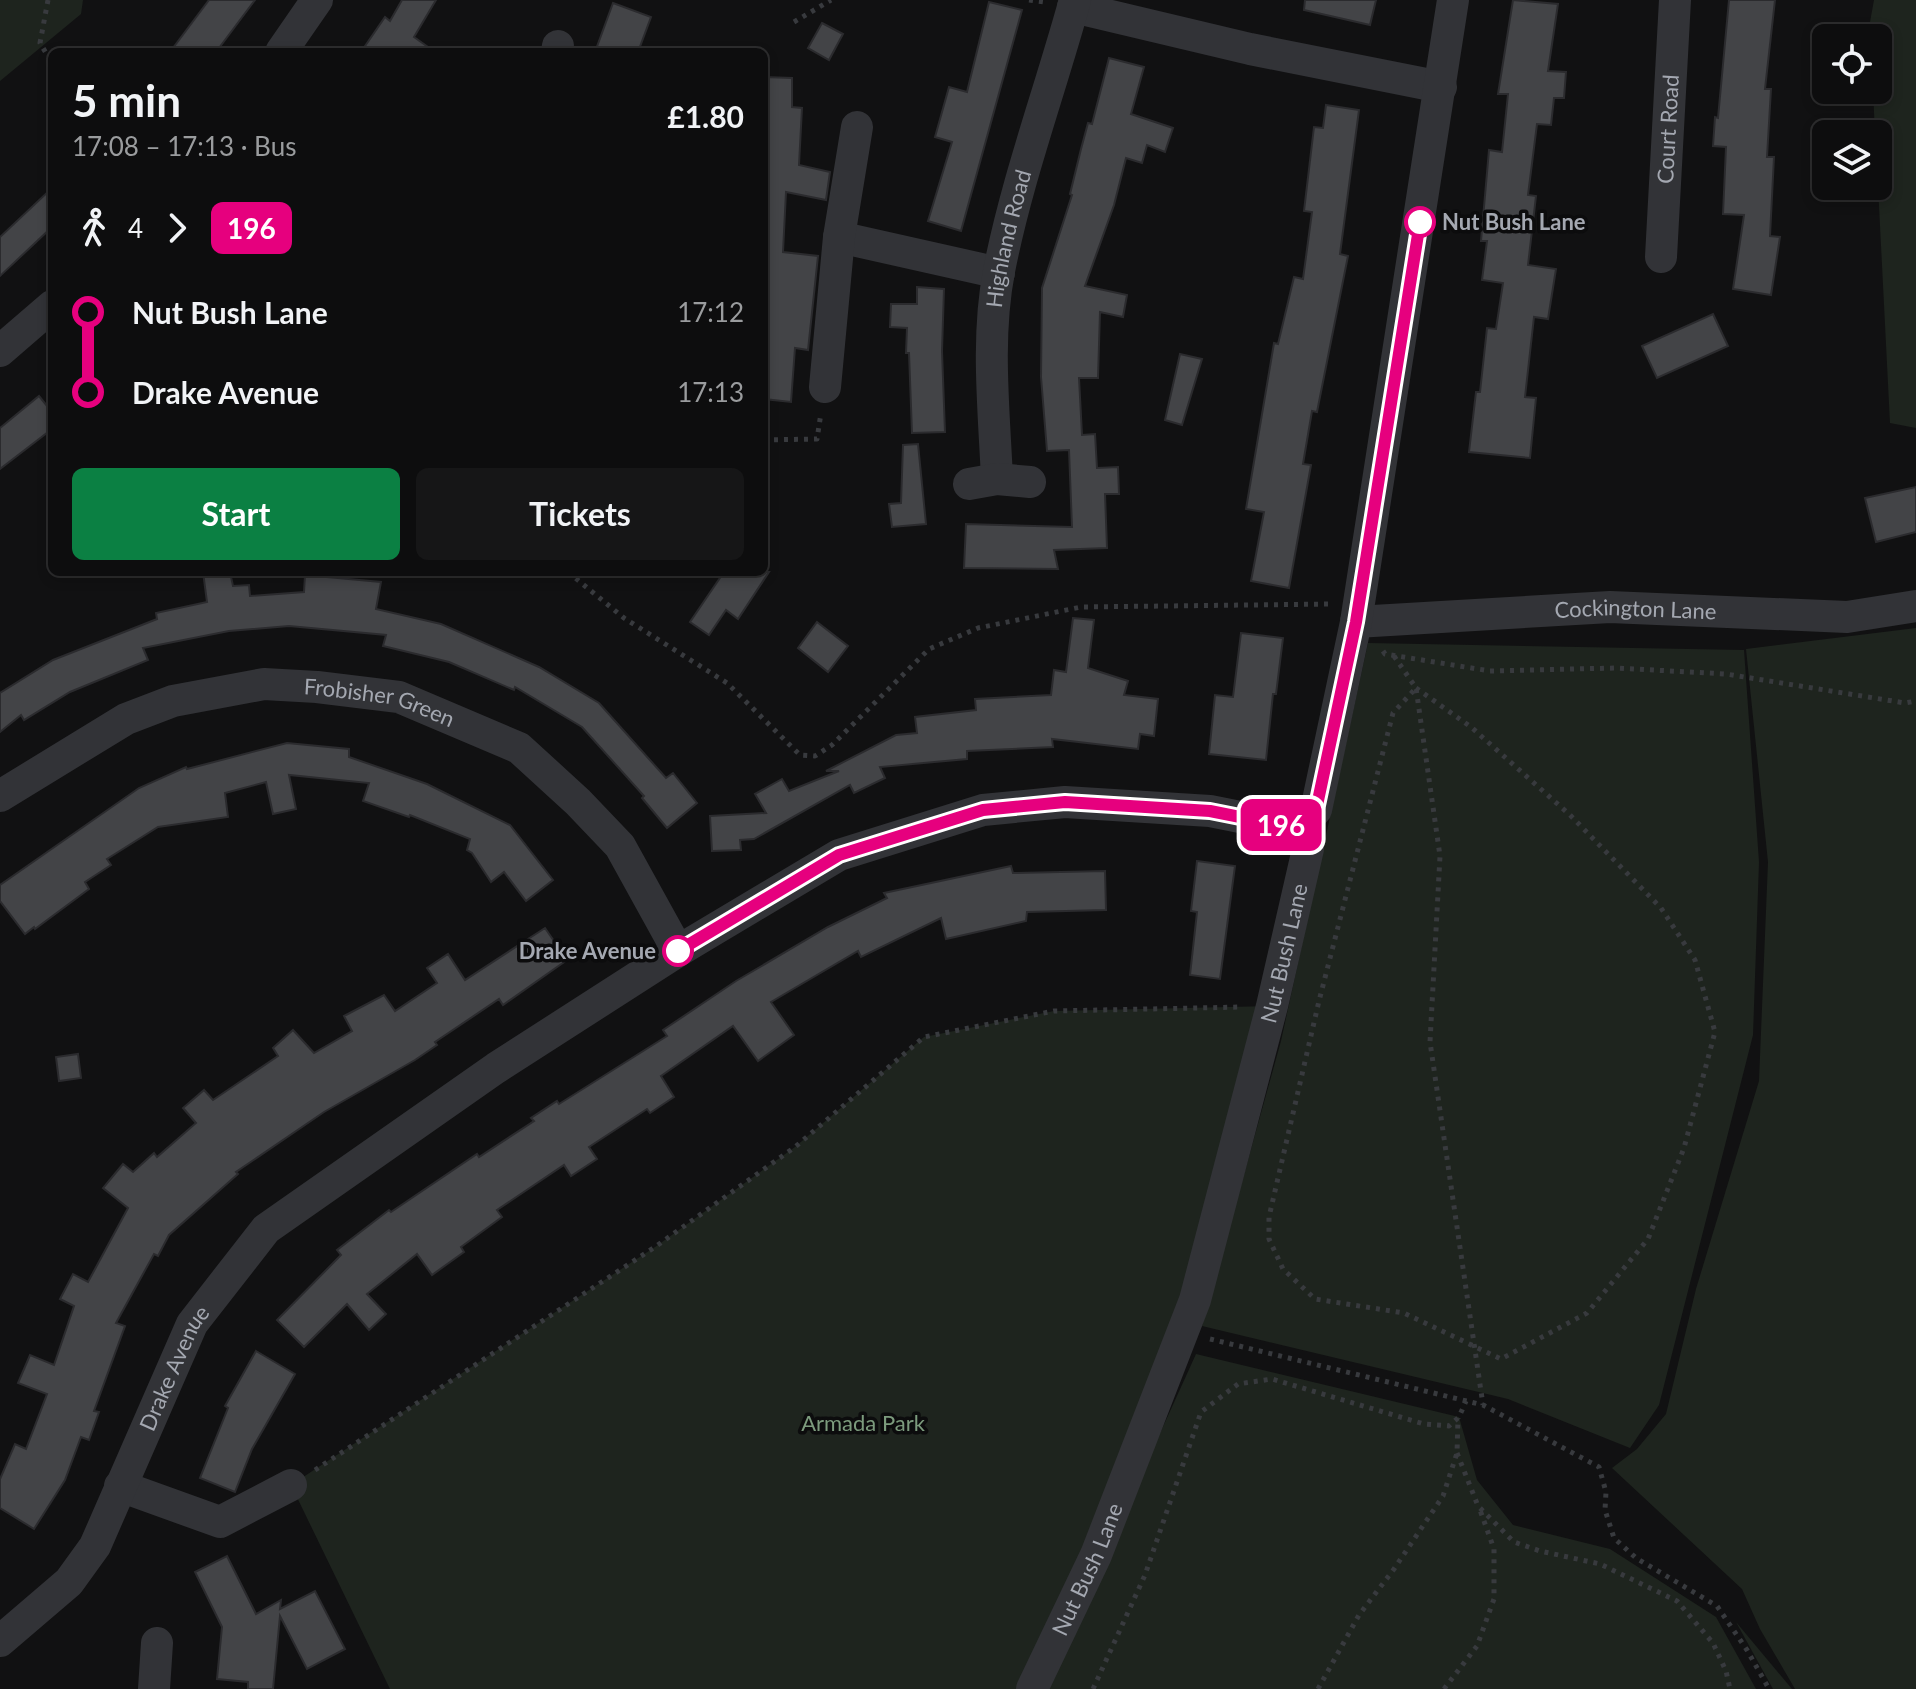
<!DOCTYPE html>
<html lang="en">
<head>
<meta charset="utf-8">
<style>
  :root { --surface:#0d0d0e; --page:#161617; --text:#f1f3f6; --muted:#9a9c9e; --line:#2d2d2e; --accent:#0b8043 }
  body { margin:0; font-family:Lato,sans-serif; background:var(--page); color:var(--text); height:100vh; display:flex; flex-direction:column; font-size:30px; white-space:nowrap }
  * { box-sizing:border-box; margin:0 }
  p { font-size:26px; color:var(--muted) }
  .icon { flex:none; width:44px; height:44px; fill:none; stroke:currentColor; stroke-width:2; stroke-linecap:round; stroke-linejoin:round }
  .map { position:relative; flex:1; overflow:hidden }
  .panel { position:absolute; left:48px; top:48px; width:720px; height:528px; display:flex; flex-direction:column; background:var(--surface); border-radius:12px; box-shadow:0 4px 12px #0003,0 0 0 2px var(--line) }
  .panel>* { flex:none }
  .badge { padding:0 16px; border-radius:12px; font-size:28px; line-height:52px }
  .fabs { position:absolute; left:1812px; top:24px; display:grid; gap:16px }
  .fabs a { display:grid; place-items:center; width:80px; height:80px; border-radius:12px; background:var(--surface); box-shadow:0 4px 12px #0003,0 0 0 2px var(--line); font-size:40px }
  .map>.badge { position:absolute; translate:-50% -50%; box-shadow:0 0 0 4px #fff }
  .legs { display:flex; align-items:center; gap:12px; height:88px; padding:0 24px; font-size:26px }
  .legs p { margin-inline-start:auto }
  .headline { display:flex; align-items:center; justify-content:space-between; height:136px; padding:0 24px }
  h1 { font-size:44px; font-weight:700; line-height:60px }
  .action { display:flex; gap:16px; margin-top:auto; padding:16px 24px }
  .action a { flex:1; height:92px; border-radius:12px; background:var(--accent); color:#fff; font-size:32px; font-weight:700; line-height:92px; text-align:center }
  .action a+a { background:var(--page); color:var(--text) }
  ul { padding:0 24px; list-style:none }
  li { display:flex; align-items:center; gap:28px; height:80px; font-size:30px }
  li i { display:grid; place-items:center; width:12px; height:100%; margin:0 10px; background:currentColor }
  li i::after { content:''; width:20px; height:20px; margin:-10px; border:6px solid; border-radius:50%; background:var(--surface) }
  li p { margin-inline-start:auto }
  li:first-child i { background:linear-gradient(#0000 50%,currentColor 0) }
  li:last-child i { background:linear-gradient(currentColor 50%,#0000 0) }
  .map>svg:first-child { display:block }
  .green { fill:#1e241e }
  .building { fill:#434447; stroke:#2b2b2e; stroke-width:2 }
  .lines { fill:none; stroke-linecap:round; stroke-linejoin:round }
  .path { stroke:#383a3e; stroke-width:5; stroke-dasharray:4 6; stroke-linecap:butt }
  .minor { stroke:#323337; stroke-width:32 }
  .line-1-casing { stroke:#fff; stroke-width:18 }
  .line-1 { stroke:#e6007e; stroke-width:12 }
  .stop-1-dot { fill:#fff; stroke:#e6007e; stroke-width:4 }
  .labels { text-anchor:middle; stroke-width:7; stroke-linejoin:round; paint-order:stroke }
  .street-label { font-size:22px; fill:#a4a8b1; stroke:#0c0c0d }
  .stop-label { font-size:22px; font-weight:bold; fill:#a4a8b1; stroke:#0c0c0d; text-anchor:start }
  .park-label { font-size:22px; fill:#7c9b7d; stroke:#0c0c0d }
</style>
</head>
<body>
<div class="map">
<svg width="1916" height="1689" viewBox="0 0 1916 1689">
  <rect width="100%" height="100%" fill="#111112"/>
  <g class="green">
    <polygon points="0,0 83,0 81,14 0,81"/>
    <polygon points="1874,0 1916,0 1916,428 1890,423 1878,186 1878,134 1875,134 1873,90 1878,90 1878,38 1870,38 1870,22"/>
    <polygon points="1916,628 1916,1689 1795,1689 1760,1629 1742,1589 1612,1468 1637,1449 1666,1414 1696,1289 1759,1081 1768,862 1746,649"/>
    <polygon points="1368,643 1744,650 1759,862 1753,1035 1659,1405 1630,1448 1508,1399 1202,1326 1281,1041"/>
    <polygon points="1272,1006 1195,1300 1032,1689 390,1689 291,1485 655,1247 795,1147 924,1037 1054,1011"/>
    <polygon points="1196,1354 1459,1417 1477,1480 1513,1525 1610,1549 1716,1617 1756,1689 1044,1689"/>
    <polygon points="1736,1622 1792,1689 1773,1689"/>
  </g>
  <g class="building">
    <polygon points="209,0 255,0 216,52 170,52"/>
    <polygon points="402,0 436,0 414,37 435,52 361,52 385,17 390,21"/>
    <polygon points="1305,0 1376,0 1370,25 1304,10"/>
    <polygon points="1513,0 1558,4 1548,71 1566,72 1564,98 1554,98 1551,125 1537,124 1528,195 1536,196 1528,265 1556,269 1548,319 1534,317 1525,397 1536,398 1530,458 1469,452 1476,392 1480,392 1487,328 1496,329 1503,283 1482,280 1487,241 1481,241 1489,150 1502,152 1508,94 1498,94"/>
    <polygon points="1729,0 1775,0 1765,89 1771,89 1767,157 1774,157 1770,236 1780,237 1771,295 1733,289 1744,215 1723,214 1726,147 1713,146 1715,117 1718,118"/>
    <polygon points="989,2 1022,10 961,231 928,221 952,142 935,137 949,87 967,92"/>
    <polygon points="613,3 651,17 638,52 595,52"/>
    <polygon points="822,23 843,34 829,60 808,48"/>
    <polygon points="1109,58 1144,67 1131,114 1173,128 1165,152 1147,145 1142,163 1126,158 1114,205 1085,286 1127,295 1123,317 1100,312 1098,378 1079,378 1082,435 1095,434 1097,468 1118,467 1119,494 1105,494 1107,548 1054,550 1058,569 964,568 966,524 1072,527 1069,450 1047,451 1041,377 1042,288 1072,195 1070,194 1081,149 1088,123 1092,124"/>
    <polygon points="764,77 792,78 792,107 802,108 799,165 830,172 826,200 786,192 783,252 818,256 808,350 795,348 791,402 764,399"/>
    <polygon points="1326,105 1359,110 1340,254 1348,256 1317,412 1312,411 1303,464 1311,465 1289,588 1251,581 1264,512 1246,509 1274,343 1278,344 1294,277 1303,279 1312,212 1304,211 1314,127 1323,128"/>
    <polygon points="52,188 52,227 0,276 0,237"/>
    <polygon points="917,287 944,289 942,351 945,432 912,433 909,353 906,353 907,328 890,327 891,304 917,304"/>
    <polygon points="1713,314 1728,346 1657,378 1642,346"/>
    <polygon points="1180,354 1202,359 1182,425 1165,420"/>
    <polygon points="39,396 52,412 52,429 0,469 0,428"/>
    <polygon points="918,444 926,524 892,527 889,504 901,503 903,445"/>
    <polygon points="1916,487 1916,532 1876,542 1865,498"/>
    <polygon points="203,572 230,572 233,586 249,585 250,596 304,592 305,575 381,582 376,609 441,624 539,667 599,703 666,778 673,773 697,803 667,828 642,798 644,796 582,727 515,687 514,690 449,662 383,646 386,635 289,626 229,631 143,648 148,660 70,692 24,720 21,715 0,732 0,693 53,660 157,619 156,613 207,602"/>
    <polygon points="724,572 769,572 738,619 726,610 709,635 690,622"/>
    <polygon points="1073,618 1094,620 1088,668 1128,681 1124,695 1158,699 1154,736 1140,734 1138,749 1052,739 1053,747 967,751 967,759 880,767 885,778 854,793 850,785 754,839 740,840 741,850 712,851 710,816 766,813 755,794 782,779 789,791 839,771 826,771 896,735 917,733 915,717 976,710 975,699 1051,695 1054,670 1066,672"/>
    <polygon points="817,622 848,646 828,672 798,648"/>
    <polygon points="1241,633 1283,638 1276,694 1273,694 1266,760 1209,754 1215,695 1233,697"/>
    <polygon points="287,743 349,749 349,757 427,784 510,825 553,880 526,901 504,872 491,882 472,853 467,850 470,839 410,815 409,817 363,801 369,783 289,775 296,809 273,814 266,782 225,793 228,817 158,827 107,859 111,865 85,882 89,889 35,929 34,927 25,934 0,901 0,885 139,788 186,767 187,769"/>
    <polygon points="1197,861 1235,866 1220,979 1190,975 1197,912 1191,911"/>
    <polygon points="1011,866 1013,873 1105,871 1106,910 1027,912 1026,921 946,939 941,918 861,957 858,951 771,1002 794,1035 758,1061 733,1026 661,1076 674,1097 650,1113 647,1109 589,1147 597,1159 571,1176 564,1165 497,1210 502,1217 461,1247 464,1252 432,1275 417,1254 367,1294 386,1314 369,1330 347,1304 304,1347 277,1320 341,1255 337,1250 389,1210 391,1212 477,1154 479,1157 534,1121 531,1118 557,1101 559,1104 667,1036 663,1030 736,981 828,927 887,898 884,893"/>
    <polygon points="545,928 567,960 503,1005 499,999 435,1042 437,1045 415,1060 324,1112 236,1172 238,1174 169,1235 158,1256 154,1254 116,1323 125,1326 94,1411 99,1412 89,1440 81,1437 65,1480 34,1529 0,1508 0,1479 15,1444 26,1449 47,1394 18,1383 30,1355 54,1365 74,1306 60,1299 73,1274 88,1282 128,1208 103,1188 123,1164 133,1172 154,1153 157,1157 196,1123 183,1108 204,1090 213,1100 278,1056 273,1048 293,1030 314,1053 352,1031 344,1016 384,995 395,1011 437,983 427,968 448,954 465,980"/>
    <polygon points="78,1054 81,1078 59,1081 56,1057"/>
    <polygon points="256,1351 295,1374 252,1449 235,1492 200,1478 228,1408 225,1406"/>
    <polygon points="227,1556 256,1614 281,1600 280,1609 315,1591 345,1649 307,1669 280,1616 273,1689 248,1689 248,1682 217,1679 222,1627 195,1572"/>
  </g>
  <g class="lines">
    <g class="path">
      <polyline points="48,0 40,43 52,63"/>
      <polyline points="1029,0 1044,2"/>
      <polyline points="794,22 831,0"/>
      <polyline points="764,440 817,439 821,413"/>
      <polyline points="568,572 624,618 727,683 800,755 815,756 832,745 929,649 978,628 1081,607 1332,604"/>
      <polyline points="1383,651 1385,654 1490,671 1616,668 1726,674 1905,703 1916,701"/>
      <polyline points="1394,656 1416,688 1440,856 1430,1042 1483,1405"/>
      <polygon points="1416,688 1471,727 1570,815 1661,908 1695,960 1715,1032 1684,1148 1648,1239 1587,1313 1501,1359 1404,1313 1315,1299 1283,1269 1269,1239 1269,1217 1319,1001 1393,713"/>
      <polyline points="1210,1339 1483,1405 1599,1467 1606,1492 1605,1510 1614,1538 1636,1558 1717,1606 1747,1650 1769,1689"/>
      <polyline points="1457,1453 1478,1506 1514,1542 1540,1551 1600,1564 1677,1601 1713,1643 1726,1671 1730,1689"/>
      <polyline points="315,1470 655,1247 795,1147 924,1037 1054,1011 1243,1007"/>
      <polyline points="1093,1689 1145,1575 1201,1412 1238,1384 1272,1379 1424,1424 1449,1426 1459,1417 1466,1401"/>
      <polyline points="1318,1689 1359,1615 1394,1569 1443,1496 1457,1453 1458,1418"/>
      <polyline points="1444,1689 1477,1646 1494,1599 1494,1549 1480,1510"/>
    </g>
    <g class="minor">
      <polyline points="1073,7 1250,49 1441,87"/>
      <polyline points="281,52 317,0"/>
      <polyline points="557,52 558,46"/>
      <polyline points="839,237 999,273"/>
      <path id="s1" d="M1661,257l14,-257"/>
      <polyline points="0,351 52,306"/>
      <polyline points="825,387 839,237 857,127"/>
      <path id="s2" d="M997,479c-3,-69 -11,-140 2,-208 18,-92 51,-180 76,-271"/>
      <polyline points="969,484 997,479 1030,482"/>
      <path id="s3" d="M1356,622l254,-15 237,10 69,-11"/>
      <path id="s4" d="M0,796l126,-77 47,-18 91,-17 53,3 82,10 120,51 59,54 42,44 58,105"/>
      <polyline points="120,1486 220,1522 291,1485"/>
      <path id="s5" d="M0,1641l69,-59 26,-36 97,-222 74,-95 230,-161 182,-117 161,-96 144,-45 82,-8 145,9 75,15 20,-6 11,-10 40,-188 97,-622"/>
      <polyline points="154,1689 157,1643"/>
      <path id="s6" d="M1032,1689l64,-134 99,-255 77,-294 36,-157 -3,-29"/>
    </g>
  </g>
  <g class="lines">
    <defs>
      <polyline id="line-1" points="678,951 839,855 983,810 1065,802 1210,811 1285,826 1305,820 1316,810 1356,622 1420,222"/>
    </defs>
    <use href="#line-1" class="line-1-casing"/>
    <use href="#line-1" class="line-1"/>
  </g>
  <g class="stop-1-dot">
    <circle cx="1420" cy="222" r="14"/>
    <circle cx="678" cy="951" r="14"/>
  </g>
  <g class="labels">
    <g class="street-label">
      <text dy="8" stroke="none"><textPath href="#s1" startOffset="128">Court Road</textPath></text>
      <text dy="8" stroke="none"><textPath href="#s2" startOffset="242">Highland Road</textPath></text>
      <text dy="8" stroke="none"><textPath href="#s3" startOffset="280">Cockington Lane</textPath></text>
      <text dy="8" stroke="none"><textPath href="#s4" startOffset="408">Frobisher Green</textPath></text>
      <text dy="8" stroke="none"><textPath href="#s6" startOffset="780">Nut Bush Lane</textPath></text>
      <text dy="8" stroke="none"><textPath href="#s5" startOffset="330">Drake Avenue</textPath></text>
      <text dy="8" stroke="none"><textPath href="#s6" startOffset="132">Nut Bush Lane</textPath></text>
    </g>
    <g class="stop-label">
      <text x="1442" y="230">Nut Bush Lane</text>
      <text x="656" y="959" text-anchor="end">Drake Avenue</text>
    </g>
    <g class="park-label">
      <text x="863" y="1431">Armada Park</text>
    </g>
  </g>
</svg>
<div class="fabs">
<a><svg class="icon" aria-label="locate" viewBox="0 0 24 24"><circle cx="12" cy="12" r="6"/><path d="M12 2v4M12 18v4M2 12h4M18 12h4"/></svg></a>
<a><svg class="icon" aria-label="layers" viewBox="0 0 24 24"><path d="M12 4l9 5-9 5-9-5zM3 14l9 5 9-5"/></svg></a>
</div>
<b class="badge" style="left:1281px;top:825px;background:#e6007e;color:#fff">196</b>
<section class="panel">
<div class="headline"><div><h1>5 min</h1><p>17:08 – 17:13 · Bus</p></div><b>£1.80</b></div>
<div class="legs"><svg class="icon" aria-label="walk" viewBox="0 0 24 24"><circle cx="13" cy="4" r="2"/><path d="M13 8l-2 6 4 7M11 14l-3 7M7 12l3-4h3l4 4"/></svg>4<svg class="icon" aria-label="forward" viewBox="0 0 24 24"><path d="M9 5l7 7-7 7"/></svg><b class="badge" style="background:#e6007e;color:#fff">196</b></div>
<ul>
<li><i style="color:#e6007e"></i><b>Nut Bush Lane</b><p>17:12</p></li>
<li><i style="color:#e6007e"></i><b>Drake Avenue</b><p>17:13</p></li>
</ul>
<div class="action"><a>Start</a><a>Tickets</a></div>
</section>
</div>
</body>
</html>
